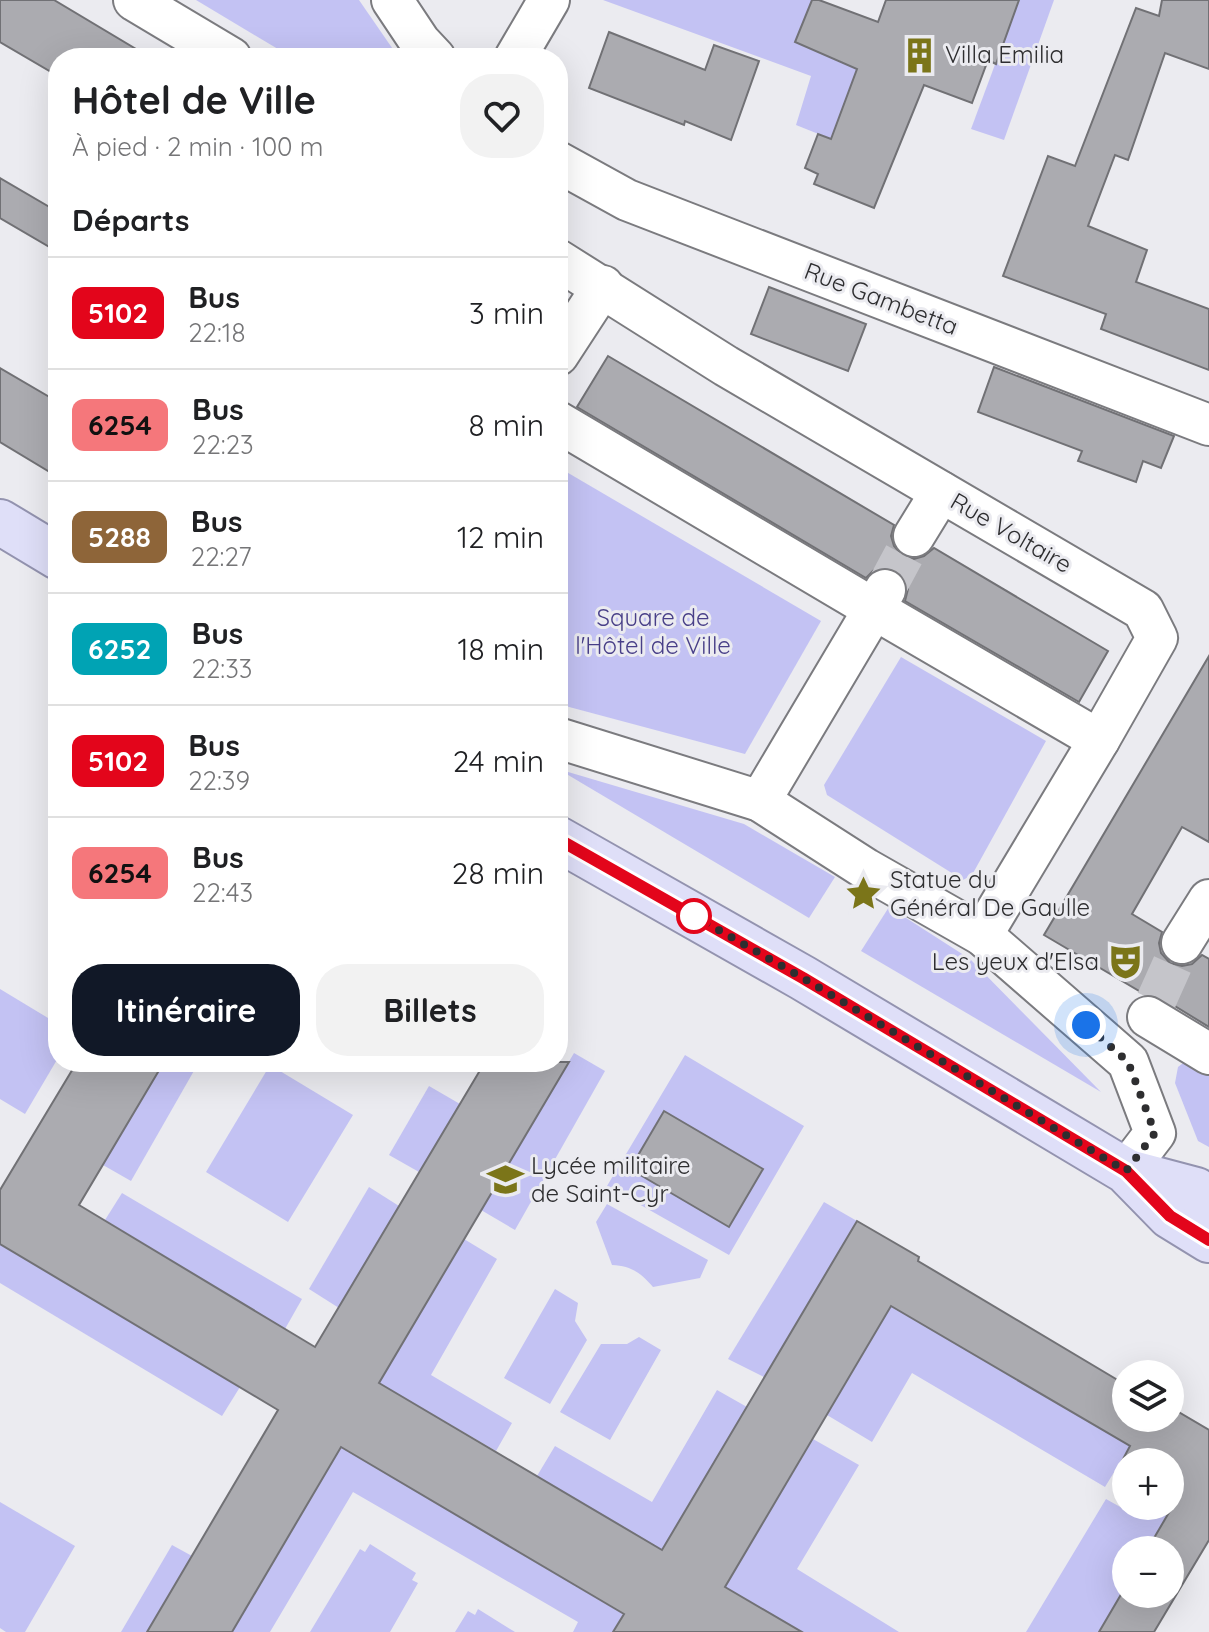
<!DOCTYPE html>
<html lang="fr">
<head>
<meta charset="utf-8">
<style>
  :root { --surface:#fff; --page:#f2f2f2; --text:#202124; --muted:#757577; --line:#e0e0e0; --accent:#111827 }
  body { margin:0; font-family:Quicksand,sans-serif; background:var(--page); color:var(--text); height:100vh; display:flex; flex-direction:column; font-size:30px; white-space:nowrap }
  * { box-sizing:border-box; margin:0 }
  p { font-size:26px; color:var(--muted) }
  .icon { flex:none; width:44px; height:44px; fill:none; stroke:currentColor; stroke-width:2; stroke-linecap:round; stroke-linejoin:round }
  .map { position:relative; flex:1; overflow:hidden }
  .sheet { position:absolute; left:48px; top:48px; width:520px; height:1024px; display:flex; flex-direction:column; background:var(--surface); border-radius:32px; box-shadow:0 8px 32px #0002 }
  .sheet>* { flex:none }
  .badge { padding:0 16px; border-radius:12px; font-size:28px; line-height:52px }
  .controls { position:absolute; left:1112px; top:1360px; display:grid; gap:16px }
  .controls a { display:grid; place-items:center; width:72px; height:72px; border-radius:50%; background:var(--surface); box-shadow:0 8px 32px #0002; font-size:40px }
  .you { position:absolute; width:40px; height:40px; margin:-20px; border:6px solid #fff; border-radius:50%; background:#1a73e8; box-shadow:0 0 0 12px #1a73e833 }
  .map>.badge { position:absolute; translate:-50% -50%; box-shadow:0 0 0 4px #fff }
  h2 { padding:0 24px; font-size:30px; line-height:72px }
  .round { display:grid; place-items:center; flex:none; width:84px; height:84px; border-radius:32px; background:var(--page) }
  .head { display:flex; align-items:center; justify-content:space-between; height:136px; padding:0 24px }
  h1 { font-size:38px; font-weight:700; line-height:60px }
  .action { display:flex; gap:16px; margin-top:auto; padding:16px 24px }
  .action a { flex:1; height:92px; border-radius:32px; background:var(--accent); color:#fff; font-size:32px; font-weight:700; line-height:92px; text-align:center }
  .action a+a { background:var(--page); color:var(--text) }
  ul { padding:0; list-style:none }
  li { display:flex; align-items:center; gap:24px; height:112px; padding:0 24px; border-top:2px solid var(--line) }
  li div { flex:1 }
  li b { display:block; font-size:30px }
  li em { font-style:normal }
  li .badge { min-width:88px; font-weight:700; text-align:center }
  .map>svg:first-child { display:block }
  .green { fill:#c3c2f3; fill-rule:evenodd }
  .building { fill:#ababb0; stroke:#717175; stroke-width:2 }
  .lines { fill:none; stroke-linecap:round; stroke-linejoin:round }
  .street-tunnel { stroke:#c5c5ca; stroke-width:40; stroke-dasharray:40 20; stroke-linecap:butt }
  .street-casing { stroke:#7b7b7f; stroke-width:44 }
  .primary-casing { stroke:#9393af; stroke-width:48 }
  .street { stroke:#fff; stroke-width:40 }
  .primary { stroke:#dfdff8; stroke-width:44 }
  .line-casing { stroke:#fff; stroke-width:18 }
  .line { stroke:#e3051b; stroke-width:12 }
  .walk { stroke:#2e2e30; stroke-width:8; stroke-dasharray:0 14.4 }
  .stop-dot { fill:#fff; stroke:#e3051b; stroke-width:4 }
  .labels { text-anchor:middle; stroke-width:6; stroke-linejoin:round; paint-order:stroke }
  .poi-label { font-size:24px; fill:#2e2e30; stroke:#ebebf0; text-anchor:start }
  .street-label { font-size:24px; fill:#2e2e30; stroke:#ebebf0 }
  .park-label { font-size:24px; fill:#483f88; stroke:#ebebf0 }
</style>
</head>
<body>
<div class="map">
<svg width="1209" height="1632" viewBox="0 0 1209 1632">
  <rect width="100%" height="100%" fill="#ebebf0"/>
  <g class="green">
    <polygon points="196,0 359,0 399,58 293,58"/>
    <polygon points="603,0 812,0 922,85 900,145 838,121 831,139 796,125 811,76"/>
    <polygon points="1019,0 1054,0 1004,140 971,129"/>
    <polygon points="558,467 821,621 745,754 558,704"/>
    <polygon points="901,657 1046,741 972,875 963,880 827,795 824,785"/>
    <polygon points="558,769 744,824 835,877 809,918"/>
    <polygon points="889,907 970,959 1101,1092 861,951"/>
    <polygon points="0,989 58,1024 58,1058 25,1114 0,1099"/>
    <polygon points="574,1053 605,1071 515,1230 481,1210"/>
    <path d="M685,1055l119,71 -75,129 -122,-69zM664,1111l98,57 -33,59 -99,-58z"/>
    <polygon points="1187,1060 1209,1073 1209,1147 1198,1141 1175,1083 1178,1067"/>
    <polygon points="164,1062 199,1062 131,1181 103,1165"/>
    <polygon points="270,1065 353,1115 288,1222 206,1172"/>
    <polygon points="429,1086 460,1104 419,1172 389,1155"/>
    <polygon points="369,1187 399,1206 339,1308 309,1289"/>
    <polygon points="122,1193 302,1299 285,1329 105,1220"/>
    <polygon points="824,1202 857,1221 764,1377 728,1359"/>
    <path d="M607,1204l101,56 -8,18 -47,9c-13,-15 -22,-21 -41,-22l-16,-43z"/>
    <polygon points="464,1239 497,1259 431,1375 512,1423 496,1451 379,1383"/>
    <polygon points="0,1244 240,1387 222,1416 0,1283"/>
    <polygon points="555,1289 578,1303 575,1321 587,1340 550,1404 504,1378"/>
    <polygon points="891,1306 1130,1446 1105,1487 912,1373 872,1442 827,1415"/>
    <polygon points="639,1337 661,1350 610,1440 560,1412 601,1344 627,1344"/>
    <polygon points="717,1390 747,1407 662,1550 537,1476 555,1446 652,1502"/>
    <polygon points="813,1439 859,1465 797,1569 899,1632 802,1632 725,1587"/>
    <polygon points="341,1447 623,1614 613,1632 573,1632 578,1622 353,1492 270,1632 232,1632"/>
    <polygon points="1106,1499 1138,1517 1145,1506 1151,1506 1167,1516 1147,1550 1126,1550 1126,1586 1099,1632 1026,1632"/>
    <polygon points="0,1502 75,1546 25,1632 6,1632 0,1628"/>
    <polygon points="370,1544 416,1573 412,1580 418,1583 390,1632 310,1632 360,1549 365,1552"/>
    <polygon points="172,1545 192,1556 147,1632 121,1632"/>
    <polygon points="478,1609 515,1632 455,1632 468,1611 475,1615"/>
  </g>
  <g class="building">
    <polygon points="0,0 54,0 151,58 58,58 58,76 0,42"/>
    <polygon points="812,0 819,0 878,22 886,0 1019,0 996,64 988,60 972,103 924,85 874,208 814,184 818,174 805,168 818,134 831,139 857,69 795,42"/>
    <polygon points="1162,0 1209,0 1209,69 1165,53 1128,160 1115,155 1088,226 1147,250 1136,282 1209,309 1209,370 1101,329 1106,314 1003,276 1048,156 1075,166 1136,8 1159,16"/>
    <polygon points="609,32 705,70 714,45 759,61 731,140 685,121 684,125 589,88"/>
    <polygon points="0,178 58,212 58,252 0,218"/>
    <polygon points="769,287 866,324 848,371 751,334"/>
    <polygon points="608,356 894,525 891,536 894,546 903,556 914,559 924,556 934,548 1108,651 1079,702 905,601 908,589 905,579 897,571 884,567 874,570 866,578 577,407"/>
    <polygon points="994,367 1174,436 1161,468 1143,461 1136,482 1078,461 1082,451 978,412"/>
    <polygon points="0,368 58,402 58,477 0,442"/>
    <polygon points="1209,656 1209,842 1182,827 1132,914 1162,932 1159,943 1161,953 1170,963 1182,966 1192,964 1202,955 1209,959 1209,1027 1160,997 1146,995 1044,935"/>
    <polygon points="77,1062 164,1062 79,1205 315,1347 485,1062 569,1062 379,1383 662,1550 857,1221 919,1257 918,1261 1126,1385 1126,1418 1170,1418 1170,1407 1209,1430 1209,1540 1154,1632 1099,1632 1126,1586 1126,1594 1170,1594 1170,1550 1147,1550 1178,1497 1170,1492 1170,1462 1126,1462 1126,1466 1121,1463 1130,1446 891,1306 725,1587 802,1632 613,1632 624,1614 341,1447 232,1632 147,1632 278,1410 0,1244 0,1190"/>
    <polygon points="664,1111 763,1169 729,1227 630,1169"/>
  </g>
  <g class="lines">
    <g class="street-tunnel">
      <polyline points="885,590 914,536"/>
      <polyline points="1156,1001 1182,943"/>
    </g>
    <defs>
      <g id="street">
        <polyline points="134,0 231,58"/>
        <polyline points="392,0 420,42 435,58"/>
        <polyline points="515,58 549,0"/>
        <polyline points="558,162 627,200 1209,425"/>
        <polyline points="558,260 726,366 1143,610 1157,638 1099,740 982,935"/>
        <polyline points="558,355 603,286"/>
        <polyline points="558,422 874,609 885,590"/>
        <polyline points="914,536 941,492"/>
        <polyline points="558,738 760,801 866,869 982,935 1128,1062 1155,1133 1126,1171"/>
        <polyline points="760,801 874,609 1099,740"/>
        <polyline points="1182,943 1209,900"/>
        <polyline points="1148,1017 1209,1054"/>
      </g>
      <g id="primary">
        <polyline points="0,522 58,557"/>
        <polyline points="558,839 803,978 1126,1171 1170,1216 1209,1240"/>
        <polyline points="1128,1172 1196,1190 1209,1198"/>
      </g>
    </defs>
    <use href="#street" class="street-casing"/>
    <use href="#primary" class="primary-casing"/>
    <use href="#street" class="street"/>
    <use href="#primary" class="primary"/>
  </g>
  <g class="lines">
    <defs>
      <polyline id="line" points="558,839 803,978 1126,1171 1170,1216 1209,1240"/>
    </defs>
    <use href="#line" class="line-casing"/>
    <use href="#line" class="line"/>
    <polyline class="walk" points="694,916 803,978 1126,1171 1155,1133 1128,1062 1086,1025"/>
  </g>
  <defs>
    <symbol id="building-bare" viewBox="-9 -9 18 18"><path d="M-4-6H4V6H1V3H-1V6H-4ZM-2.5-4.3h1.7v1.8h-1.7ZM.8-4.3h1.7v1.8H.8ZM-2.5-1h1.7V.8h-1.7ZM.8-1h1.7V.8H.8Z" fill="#7b7519" stroke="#ebebf0" stroke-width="2.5" paint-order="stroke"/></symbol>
    <symbol id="sight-bare" viewBox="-9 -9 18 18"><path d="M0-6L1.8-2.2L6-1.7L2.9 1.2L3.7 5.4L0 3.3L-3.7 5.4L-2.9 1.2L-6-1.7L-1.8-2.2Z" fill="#7b7519" stroke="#ebebf0" stroke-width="2.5" paint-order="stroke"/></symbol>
    <symbol id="theatre-bare" viewBox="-9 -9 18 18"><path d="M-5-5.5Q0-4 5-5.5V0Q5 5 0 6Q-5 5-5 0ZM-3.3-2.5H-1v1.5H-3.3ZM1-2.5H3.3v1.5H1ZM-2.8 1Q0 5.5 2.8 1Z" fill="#7b7519" stroke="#ebebf0" stroke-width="2.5" paint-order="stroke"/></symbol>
    <symbol id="school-bare" viewBox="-9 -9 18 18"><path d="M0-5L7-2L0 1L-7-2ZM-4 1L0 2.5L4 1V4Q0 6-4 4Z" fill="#7b7519" stroke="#ebebf0" stroke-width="2.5" paint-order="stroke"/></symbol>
  </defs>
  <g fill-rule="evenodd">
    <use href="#building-bare" x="894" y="30" width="51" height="51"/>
    <use href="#sight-bare" x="838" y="868" width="51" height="51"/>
    <use href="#theatre-bare" x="1100" y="936" width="51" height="51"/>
    <use href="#school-bare" x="480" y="1154" width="51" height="51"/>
  </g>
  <circle class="stop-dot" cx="694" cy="916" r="16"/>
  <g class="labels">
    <g class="poi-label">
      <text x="945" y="63">Villa Emilia</text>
      <text x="890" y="888">Statue du<tspan x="890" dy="28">Général De Gaulle</tspan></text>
      <text x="1099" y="970" text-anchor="end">Les yeux d'Elsa</text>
      <text x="531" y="1174">Lycée militaire<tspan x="531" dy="28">de Saint-Cyr</tspan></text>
    </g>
    <g class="street-label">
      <text transform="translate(881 299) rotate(21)" y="8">Rue Gambetta</text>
      <text transform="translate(1011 533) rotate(30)" y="8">Rue Voltaire</text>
    </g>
    <g class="park-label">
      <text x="653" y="626">Square de<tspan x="653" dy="28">l'Hôtel de Ville</tspan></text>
    </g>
  </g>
</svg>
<div class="controls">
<a><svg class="icon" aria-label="layers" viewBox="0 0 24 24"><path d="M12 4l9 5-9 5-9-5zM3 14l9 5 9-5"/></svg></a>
<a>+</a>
<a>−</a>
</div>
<div class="you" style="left:1086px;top:1025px"></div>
<section class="sheet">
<div class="head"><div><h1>Hôtel de Ville</h1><p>À pied · 2 min · 100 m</p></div><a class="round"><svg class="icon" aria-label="heart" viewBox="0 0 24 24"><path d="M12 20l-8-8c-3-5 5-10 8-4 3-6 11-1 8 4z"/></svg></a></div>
<h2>Départs</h2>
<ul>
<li><span class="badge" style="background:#e3051b;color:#fff">5102</span><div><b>Bus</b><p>22:18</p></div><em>3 min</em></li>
<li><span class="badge" style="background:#f5777b;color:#111">6254</span><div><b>Bus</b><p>22:23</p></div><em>8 min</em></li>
<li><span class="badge" style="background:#8e6539;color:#fff">5288</span><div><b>Bus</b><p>22:27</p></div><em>12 min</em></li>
<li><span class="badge" style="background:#00a3b4;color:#fff">6252</span><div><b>Bus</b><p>22:33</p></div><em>18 min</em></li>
<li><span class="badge" style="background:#e3051b;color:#fff">5102</span><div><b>Bus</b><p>22:39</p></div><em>24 min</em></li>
<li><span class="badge" style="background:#f5777b;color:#111">6254</span><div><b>Bus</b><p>22:43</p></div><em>28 min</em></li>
</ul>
<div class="action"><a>Itinéraire</a><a>Billets</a></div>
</section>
</div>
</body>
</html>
